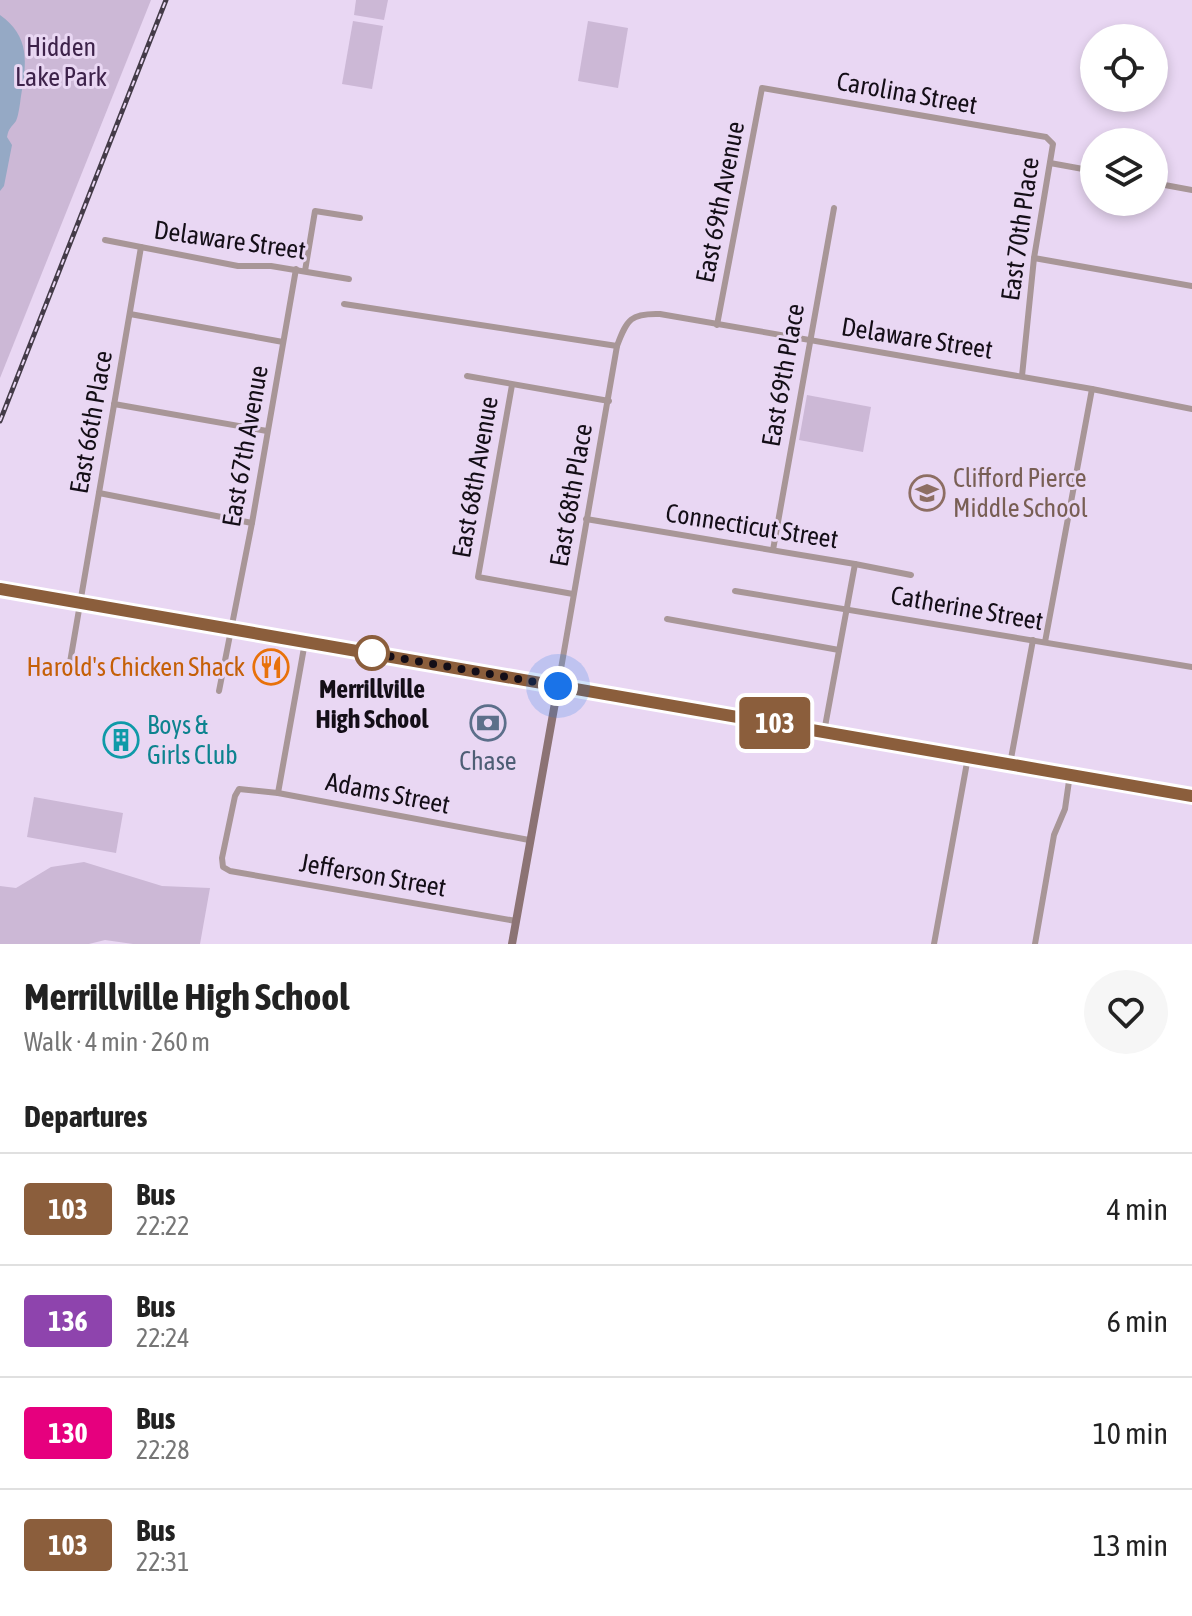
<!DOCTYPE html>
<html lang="en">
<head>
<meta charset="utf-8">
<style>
  :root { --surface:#fff; --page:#f6f6f6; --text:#222; --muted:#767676; --line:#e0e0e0 }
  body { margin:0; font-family:"Asap Condensed",sans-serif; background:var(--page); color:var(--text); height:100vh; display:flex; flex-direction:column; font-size:30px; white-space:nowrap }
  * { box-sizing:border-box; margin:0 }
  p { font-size:26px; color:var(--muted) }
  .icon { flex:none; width:44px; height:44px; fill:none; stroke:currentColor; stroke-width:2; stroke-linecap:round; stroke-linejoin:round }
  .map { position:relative; height:944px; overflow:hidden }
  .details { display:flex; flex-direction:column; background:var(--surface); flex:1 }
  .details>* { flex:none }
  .badge { padding:0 16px; border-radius:6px; font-size:28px; line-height:52px }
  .controls { position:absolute; left:1080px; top:24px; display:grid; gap:16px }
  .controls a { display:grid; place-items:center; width:88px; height:88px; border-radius:50%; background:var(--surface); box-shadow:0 4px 12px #0003; font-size:40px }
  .you { position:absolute; width:40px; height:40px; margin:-20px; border:6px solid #fff; border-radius:50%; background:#1a73e8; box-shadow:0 0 0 12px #1a73e833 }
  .map>.badge { position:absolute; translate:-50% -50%; box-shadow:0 0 0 4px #fff }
  h2 { padding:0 24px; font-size:30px; line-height:72px }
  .round { display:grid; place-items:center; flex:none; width:84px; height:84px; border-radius:42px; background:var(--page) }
  .overview { display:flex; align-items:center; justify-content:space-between; height:136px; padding:0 24px }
  h1 { font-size:38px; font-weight:700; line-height:60px }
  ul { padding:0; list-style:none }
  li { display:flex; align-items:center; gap:24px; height:112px; padding:0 24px; border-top:2px solid var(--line) }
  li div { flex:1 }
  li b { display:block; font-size:30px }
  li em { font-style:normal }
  li .badge { min-width:88px; font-weight:700; text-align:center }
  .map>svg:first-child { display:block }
  .green { fill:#ccb8d6 }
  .water { fill:#95a9c5 }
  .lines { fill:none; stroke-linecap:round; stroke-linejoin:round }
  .street { stroke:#a89697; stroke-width:6 }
  .secondary { stroke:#8c7374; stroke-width:8 }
  .primary { stroke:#785a5c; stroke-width:9 }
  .rail-casing { stroke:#443b48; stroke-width:5 }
  .rail { stroke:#e9d7f3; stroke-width:2; stroke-dasharray:6; stroke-linecap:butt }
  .line-casing { stroke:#fff; stroke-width:18 }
  .line { stroke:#8b5e3c; stroke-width:12 }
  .walk { stroke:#140e17; stroke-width:8; stroke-dasharray:0 14.4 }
  .stop-dot { fill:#fff; stroke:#8b5e3c; stroke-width:4 }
  .labels { text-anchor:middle; stroke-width:6; stroke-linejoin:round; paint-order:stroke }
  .park-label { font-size:26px; fill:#3d224a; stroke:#e9d7f3 }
  .street-label { font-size:26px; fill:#140e17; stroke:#e9d7f3 }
  .education-label { font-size:26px; fill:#785e54; stroke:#e9d7f3; text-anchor:start }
  .food-label { font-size:26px; fill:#c56008; stroke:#e9d7f3; text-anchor:end }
  .stop-label { font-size:26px; font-weight:bold; fill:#140e17; stroke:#e9d7f3 }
  .culture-label { font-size:26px; fill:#0d838f; stroke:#e9d7f3; text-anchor:start }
  .service-label { font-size:26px; fill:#4e5e75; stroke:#e9d7f3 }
</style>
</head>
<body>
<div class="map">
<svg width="1192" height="944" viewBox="0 0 1192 944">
  <rect width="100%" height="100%" fill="#e9d7f3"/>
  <g class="green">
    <polygon points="0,0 151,0 0,378"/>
    <polygon points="356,0 388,0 384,20 354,15"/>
    <polygon points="353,21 383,26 372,89 342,84"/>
    <polygon points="588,21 628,28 618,88 578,81"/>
    <polygon points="807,395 871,407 863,452 799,440"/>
    <polygon points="34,797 123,813 116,853 27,837"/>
    <polygon points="84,862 162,886 210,888 200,944 133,944 105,940 89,944 0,944 0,886 16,888 51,867"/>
  </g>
  <path class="water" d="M0,15c30,21 27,48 21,81 -1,7 -2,18 -5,25 -5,7 -7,6 -9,16l5,8 -8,41 -4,5z"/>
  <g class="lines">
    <g class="street">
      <polyline points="1050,163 1094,171"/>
      <polyline points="1154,183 1192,190"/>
      <polyline points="105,240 238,266 271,266 349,279"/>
      <polyline points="1034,258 1192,286"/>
      <polyline points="305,271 315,211 360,218"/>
      <polyline points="344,304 617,346"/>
      <polyline points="130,314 283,342"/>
      <polyline points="717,325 762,88 1046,137 1053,144 1034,258 1022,376"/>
      <polyline points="467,376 609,401"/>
      <polyline points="512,385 478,577 573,594"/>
      <polyline points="114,404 267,431"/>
      <polyline points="99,493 252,523"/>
      <polyline points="586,519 855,564 911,575"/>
      <polyline points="773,550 834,208"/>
      <polyline points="735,591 1192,667"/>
      <polyline points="667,619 839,650"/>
      <polyline points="1045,642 1092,389"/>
      <polyline points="68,674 141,247"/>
      <path d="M558,686l59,-340c10,-27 14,-33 43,-32l432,75 100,20"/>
      <polyline points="219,691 252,523 296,269"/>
      <polyline points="824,732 855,564"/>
      <polyline points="1010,764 1033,640"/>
      <polyline points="278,793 305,642"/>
      <polyline points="516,921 230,871 223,867 222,858 235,796 239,789 278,793 529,840"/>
      <polyline points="934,944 968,757"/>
      <polyline points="1035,944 1054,835 1065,809 1070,774"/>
    </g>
    <polyline class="secondary" points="512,944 558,686"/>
    <polyline class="primary" points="0,589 1192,796"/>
    <defs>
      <polyline id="rail" points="0,421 166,0"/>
    </defs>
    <use href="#rail" class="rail-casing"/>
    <use href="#rail" class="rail"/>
  </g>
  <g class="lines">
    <defs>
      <polyline id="line" points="0,589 1192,796"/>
    </defs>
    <use href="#line" class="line-casing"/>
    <use href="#line" class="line"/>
    <polyline class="walk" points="372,653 360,651 558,686"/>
  </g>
  <defs>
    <symbol id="school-ring" viewBox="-11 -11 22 22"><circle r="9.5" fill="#e9d7f3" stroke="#8d6e63" stroke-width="1.5"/><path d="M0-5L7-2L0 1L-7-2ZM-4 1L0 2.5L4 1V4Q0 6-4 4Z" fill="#8d6e63"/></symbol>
    <symbol id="restaurant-ring" viewBox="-11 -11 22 22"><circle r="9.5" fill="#e9d7f3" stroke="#e8710a" stroke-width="1.5"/><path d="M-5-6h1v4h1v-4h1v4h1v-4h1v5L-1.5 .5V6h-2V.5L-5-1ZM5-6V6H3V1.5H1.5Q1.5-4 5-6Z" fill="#e8710a"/></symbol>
    <symbol id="bank-ring" viewBox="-11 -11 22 22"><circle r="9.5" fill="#e9d7f3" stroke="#5c6f8a" stroke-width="1.5"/><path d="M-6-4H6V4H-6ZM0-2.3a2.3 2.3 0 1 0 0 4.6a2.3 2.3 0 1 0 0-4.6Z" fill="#5c6f8a"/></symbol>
    <symbol id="building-ring" viewBox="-11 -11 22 22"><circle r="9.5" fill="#e9d7f3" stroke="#0f9aa8" stroke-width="1.5"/><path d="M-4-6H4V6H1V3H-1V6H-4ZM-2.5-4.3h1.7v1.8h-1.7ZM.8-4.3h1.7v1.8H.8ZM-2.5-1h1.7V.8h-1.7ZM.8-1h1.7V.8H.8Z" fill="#0f9aa8"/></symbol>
  </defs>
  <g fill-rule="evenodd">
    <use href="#school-ring" x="907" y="473" width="40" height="40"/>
    <use href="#restaurant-ring" x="251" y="647" width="40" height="40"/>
    <use href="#bank-ring" x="468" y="703" width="40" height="40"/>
    <use href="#building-ring" x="101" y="720" width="40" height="40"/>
  </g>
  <circle class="stop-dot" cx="372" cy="653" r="16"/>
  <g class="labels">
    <g class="park-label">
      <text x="61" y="56">Hidden<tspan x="61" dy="30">Lake Park</tspan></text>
    </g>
    <g class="street-label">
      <text transform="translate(907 93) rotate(10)" y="9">Carolina Street</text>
      <text transform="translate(720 202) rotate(-79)" y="9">East 69th Avenue</text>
      <text transform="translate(1020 229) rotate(-82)" y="9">East 70th Place</text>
      <text transform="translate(230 240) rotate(8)" y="9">Delaware Street</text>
      <text transform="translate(917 338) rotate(9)" y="9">Delaware Street</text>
      <text transform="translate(783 375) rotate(-80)" y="9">East 69th Place</text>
      <text transform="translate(91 422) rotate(-80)" y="9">East 66th Place</text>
      <text transform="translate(245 446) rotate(-80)" y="9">East 67th Avenue</text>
      <text transform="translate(475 477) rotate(-80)" y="9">East 68th Avenue</text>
      <text transform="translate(571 495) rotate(-80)" y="9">East 68th Place</text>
      <text transform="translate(752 526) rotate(9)" y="9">Connecticut Street</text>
      <text transform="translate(967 608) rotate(10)" y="9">Catherine Street</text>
      <text transform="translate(388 793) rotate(11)" y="9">Adams Street</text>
      <text transform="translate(373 875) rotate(10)" y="9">Jefferson Street</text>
    </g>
    <g class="education-label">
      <text x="953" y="487">Clifford Pierce<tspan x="953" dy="30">Middle School</tspan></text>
    </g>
    <g class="food-label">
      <text x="245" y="676">Harold's Chicken Shack</text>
    </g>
    <g class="stop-label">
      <text x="372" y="698">Merrillville<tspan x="372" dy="30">High School</tspan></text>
    </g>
    <g class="culture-label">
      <text x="147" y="734">Boys &amp;<tspan x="147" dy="30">Girls Club</tspan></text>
    </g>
    <g class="service-label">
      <text x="488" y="770">Chase</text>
    </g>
  </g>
</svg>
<div class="controls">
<a><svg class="icon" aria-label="locate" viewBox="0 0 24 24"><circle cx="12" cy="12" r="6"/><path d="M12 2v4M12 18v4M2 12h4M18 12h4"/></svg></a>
<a><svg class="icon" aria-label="layers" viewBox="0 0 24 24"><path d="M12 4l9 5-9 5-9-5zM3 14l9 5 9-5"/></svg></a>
</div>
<div class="you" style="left:558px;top:686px"></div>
<b class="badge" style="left:775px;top:723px;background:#8b5e3c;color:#fff">103</b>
</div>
<section class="details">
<div class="overview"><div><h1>Merrillville High School</h1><p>Walk · 4 min · 260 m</p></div><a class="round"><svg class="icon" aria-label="heart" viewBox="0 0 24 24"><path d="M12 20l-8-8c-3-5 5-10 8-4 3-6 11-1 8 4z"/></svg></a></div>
<h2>Departures</h2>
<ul>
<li><span class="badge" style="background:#8b5e3c;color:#fff">103</span><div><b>Bus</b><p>22:22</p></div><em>4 min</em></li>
<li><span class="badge" style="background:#8e44ad;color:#fff">136</span><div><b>Bus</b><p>22:24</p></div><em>6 min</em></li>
<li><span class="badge" style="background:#e6007e;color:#fff">130</span><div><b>Bus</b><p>22:28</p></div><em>10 min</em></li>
<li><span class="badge" style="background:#8b5e3c;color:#fff">103</span><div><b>Bus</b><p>22:31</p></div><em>13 min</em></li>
</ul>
</section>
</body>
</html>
